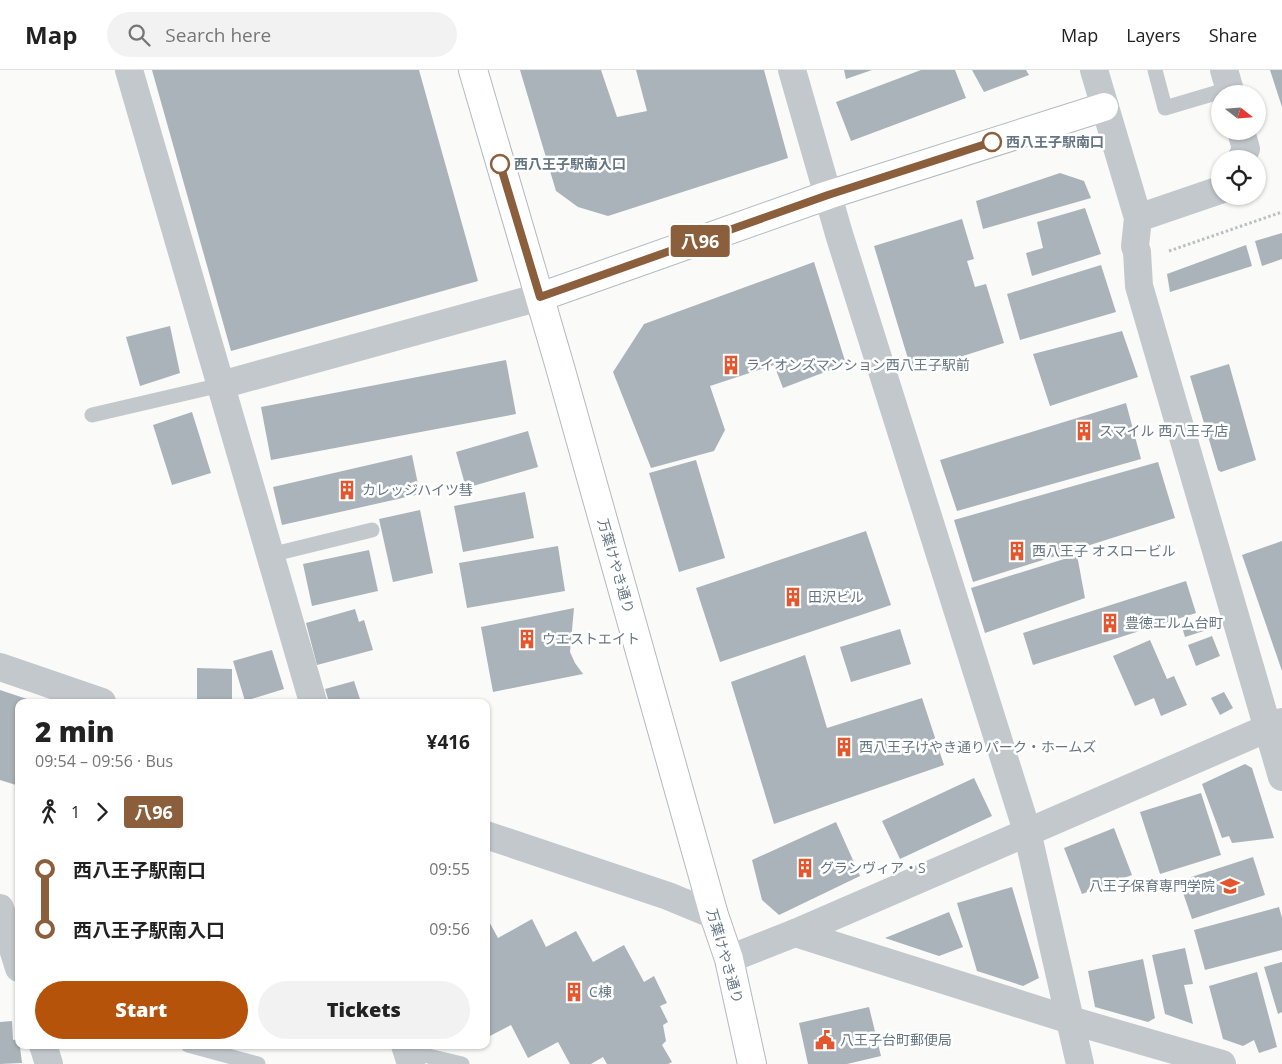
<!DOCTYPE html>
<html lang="en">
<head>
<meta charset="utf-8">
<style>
  :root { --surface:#fff; --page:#f2f2f2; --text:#222; --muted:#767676; --line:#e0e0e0; --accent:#b45309 }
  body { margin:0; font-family:"Open Sans","Noto Sans JP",sans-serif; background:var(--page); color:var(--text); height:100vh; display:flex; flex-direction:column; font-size:19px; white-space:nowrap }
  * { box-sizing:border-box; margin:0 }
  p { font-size:16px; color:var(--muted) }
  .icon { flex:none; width:28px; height:28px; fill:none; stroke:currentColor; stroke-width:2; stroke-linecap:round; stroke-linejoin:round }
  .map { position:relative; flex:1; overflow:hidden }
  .sheet { position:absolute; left:15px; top:629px; width:475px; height:350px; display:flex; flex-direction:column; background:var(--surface); border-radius:10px; box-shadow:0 1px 4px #0004 }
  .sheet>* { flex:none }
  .badge { padding:0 10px; border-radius:4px; font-size:18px; line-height:32px }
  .needle { width:32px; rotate:107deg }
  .buttons { position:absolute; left:1211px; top:15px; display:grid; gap:10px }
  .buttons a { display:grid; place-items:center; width:55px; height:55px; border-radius:50%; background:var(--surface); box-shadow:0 1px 4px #0004; font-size:25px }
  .map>.badge { position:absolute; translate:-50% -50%; box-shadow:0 0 0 2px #fff }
  .legs { display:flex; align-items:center; gap:8px; height:55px; padding:0 20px; font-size:16px }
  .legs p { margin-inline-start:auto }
  .overview { display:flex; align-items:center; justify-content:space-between; height:85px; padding:0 20px }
  h1 { font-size:28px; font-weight:800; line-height:38px }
  .action { display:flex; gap:10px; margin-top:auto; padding:10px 20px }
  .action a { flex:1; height:58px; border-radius:30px; background:var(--accent); color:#fff; font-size:20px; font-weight:800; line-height:58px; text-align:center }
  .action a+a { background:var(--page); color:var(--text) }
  ul { padding:0 20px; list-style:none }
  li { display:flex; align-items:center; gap:18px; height:60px; font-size:19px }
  li i { display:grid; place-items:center; width:8px; height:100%; margin:0 6px; background:currentColor }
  li i::after { content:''; width:12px; height:12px; margin:-6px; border:4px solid; border-radius:50%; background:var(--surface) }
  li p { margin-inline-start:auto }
  li:first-child i { background:linear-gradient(#0000 50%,currentColor 0) }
  li:last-child i { background:linear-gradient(currentColor 50%,#0000 0) }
  header { display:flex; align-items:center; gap:30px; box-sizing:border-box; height:70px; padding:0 25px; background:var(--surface); border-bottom:1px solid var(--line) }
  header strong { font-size:24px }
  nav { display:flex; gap:28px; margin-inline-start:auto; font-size:18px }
  .search { width:350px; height:45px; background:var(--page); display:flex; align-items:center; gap:12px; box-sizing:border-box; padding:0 18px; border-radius:28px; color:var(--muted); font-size:19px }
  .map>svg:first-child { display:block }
  .building { fill:#aab3b9 }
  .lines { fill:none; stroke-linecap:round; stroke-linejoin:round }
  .secondary-casing { stroke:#b3babf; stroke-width:30 }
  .path { stroke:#bbbfc2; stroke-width:3; stroke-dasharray:2.5 2.5; stroke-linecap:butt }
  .lane { stroke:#c3c8cc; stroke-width:15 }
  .street { stroke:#c3c8cc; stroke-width:28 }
  .secondary { stroke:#fff; stroke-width:28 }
  .line-1-casing { stroke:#fff; stroke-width:11 }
  .line-1 { stroke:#8b5e3c; stroke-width:8 }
  .stop-1-dot { fill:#fff; stroke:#8b5e3c; stroke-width:2.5 }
  .labels { text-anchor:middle; stroke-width:5; stroke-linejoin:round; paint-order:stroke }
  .stop-label { font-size:14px; font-weight:bold; fill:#657683; stroke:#fff; text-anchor:start }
  .poi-label { font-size:14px; fill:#657683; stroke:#fff; text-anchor:start }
  .street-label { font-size:14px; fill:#657683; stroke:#fff }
</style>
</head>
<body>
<header>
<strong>Map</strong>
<div class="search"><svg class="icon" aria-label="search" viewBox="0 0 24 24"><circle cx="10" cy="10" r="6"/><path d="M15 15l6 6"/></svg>Search here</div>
<nav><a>Map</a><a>Layers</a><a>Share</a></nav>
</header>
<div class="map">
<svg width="1282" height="994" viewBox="0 0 1282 994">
  <rect width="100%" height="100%" fill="#fafaf8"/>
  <g class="building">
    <polygon points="152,0 419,0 478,211 231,281"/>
    <polygon points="520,0 601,0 617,47 647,41 636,0 764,0 788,88 608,146 578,137 556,121"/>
    <polygon points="844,0 872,0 846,9"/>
    <polygon points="921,0 955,0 966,28 851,71 836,32"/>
    <polygon points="972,0 1026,0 1029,5 984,22"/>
    <polygon points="1270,0 1282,0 1282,37"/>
    <polygon points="1060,103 1084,111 1091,128 983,159 976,131"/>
    <polygon points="1085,138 1101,184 1032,206 1026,183 1043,178 1037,152"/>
    <polygon points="962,149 974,189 967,191 975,217 986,214 1004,273 912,302 874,176"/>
    <polygon points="1282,163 1282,189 1262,196 1255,171"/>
    <polygon points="1246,175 1252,196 1170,222 1167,204"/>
    <polygon points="814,192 846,294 783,318 774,295 710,316 725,360 714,381 651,398 613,302 644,254"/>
    <polygon points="1101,195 1116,242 1020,270 1007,224"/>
    <polygon points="170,256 180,303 140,316 126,267"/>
    <polygon points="1122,261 1138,307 1050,336 1033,284"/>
    <polygon points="506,290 516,344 271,390 261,337"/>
    <polygon points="1229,294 1256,390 1221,402 1218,400 1190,306"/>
    <polygon points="1126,333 1141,389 957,441 940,390"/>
    <polygon points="192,342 211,403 172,415 153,355"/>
    <polygon points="528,361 538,397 466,418 456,382"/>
    <polygon points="412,385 420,424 282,455 273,417"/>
    <polygon points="696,390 725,488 679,502 649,403"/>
    <polygon points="1158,392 1175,448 973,512 954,450"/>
    <polygon points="525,422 534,468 463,482 454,436"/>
    <polygon points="420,440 433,503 393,512 379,449"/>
    <polygon points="866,461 891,535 720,592 696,518"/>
    <polygon points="1282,471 1282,601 1242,485"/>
    <polygon points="558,476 565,521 467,538 459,493"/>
    <polygon points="369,480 378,521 312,536 303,494"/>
    <polygon points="1077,485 1085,528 985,563 971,518"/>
    <polygon points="1186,511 1196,543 1033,595 1023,563"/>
    <polygon points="574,538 570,582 575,593 583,604 493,622 481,557"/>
    <polygon points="355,539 359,552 364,550 373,580 317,595 306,553"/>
    <polygon points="1207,549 1210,559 1185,567 1182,557"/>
    <polygon points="900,559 911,594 851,612 840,577"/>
    <polygon points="1212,566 1220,586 1196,596 1188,575"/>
    <polygon points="1150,570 1167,609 1174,606 1187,635 1161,646 1154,628 1135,636 1113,586"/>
    <polygon points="272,580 284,619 245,631 233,591"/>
    <polygon points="805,585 827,658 922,628 944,695 774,754 731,612"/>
    <polygon points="197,598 232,599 232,632 197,632"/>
    <polygon points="354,611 361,632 329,632 325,619"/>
    <polygon points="0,620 36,632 19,632 19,705 16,715 0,710"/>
    <polygon points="1224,622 1233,638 1220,645 1211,628"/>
    <polygon points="1245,694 1252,698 1274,768 1232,773 1229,766 1222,768 1202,714"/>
    <polygon points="974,708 992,746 900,789 882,751"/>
    <polygon points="1201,723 1221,785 1160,804 1140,742"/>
    <polygon points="836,752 860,806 779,845 762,830 752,790"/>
    <polygon points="1114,758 1132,805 1082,824 1064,778"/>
    <polygon points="1253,787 1265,825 1192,849 1179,811"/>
    <polygon points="1012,817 1039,908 1023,916 977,901 957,833"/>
    <polygon points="1279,837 1282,848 1282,880 1205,900 1194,860"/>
    <polygon points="949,842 963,877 939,886 885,868"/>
    <polygon points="486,846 498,868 532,849 546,877 576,861 593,892 624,875 644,912 654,906 667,933 660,936 668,952 663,955 666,971 662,975 672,992 668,994 607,994 603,987 591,994 570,994 558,972 528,988 511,955 486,968"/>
    <polygon points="1185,878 1193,914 1184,915 1193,954 1165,944 1152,885"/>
    <polygon points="1143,889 1155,948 1148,952 1095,937 1088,901"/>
    <polygon points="1282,892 1282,942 1278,944 1264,897"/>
    <polygon points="1257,902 1277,977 1259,983 1254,970 1243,976 1223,969 1209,916"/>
    <polygon points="869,937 881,986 847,994 808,994 799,953"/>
    <polygon points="12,951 13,970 19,969 22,993 0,994 0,952"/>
  </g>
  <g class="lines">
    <defs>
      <g id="secondary">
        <polyline points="473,0 560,297 714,845 729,889 752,994"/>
        <polyline points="540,227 828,125 1104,37"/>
      </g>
    </defs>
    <use href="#secondary" class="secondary-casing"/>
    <polyline class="path" points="1169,181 1282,142"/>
    <g class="lane">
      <polyline points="1155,0 1165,38 1229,19"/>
      <polyline points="92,345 221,315"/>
      <polyline points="270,485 372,460"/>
      <polyline points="188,975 258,994"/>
      <polyline points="407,981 462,994"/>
    </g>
    <g class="street">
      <polyline points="129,0 313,632"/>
      <polyline points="792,0 839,164 1027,761 1080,994"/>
      <polyline points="1094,0 1138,148 1135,176 1137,182 1139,216 1282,707"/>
      <polyline points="1224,0 1231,24"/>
      <polyline points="1241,89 1246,79 1241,61"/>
      <polyline points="1138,148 1220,120"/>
      <polyline points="221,315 540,227"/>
      <polyline points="0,597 102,632"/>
      <polyline points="486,765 668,826 714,845"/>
      <polyline points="0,838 19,898"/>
      <polyline points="795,863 1282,652"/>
      <polyline points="729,889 795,863 1070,950 1222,994"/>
      <polyline points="43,975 49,994"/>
      <polyline points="405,975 411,994"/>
    </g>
    <use href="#secondary" class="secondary"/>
  </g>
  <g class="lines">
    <defs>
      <polyline id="line-1" points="500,94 540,227 828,125 992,72"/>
    </defs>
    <use href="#line-1" class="line-1-casing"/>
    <use href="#line-1" class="line-1"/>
  </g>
  <defs>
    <symbol id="building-bare" viewBox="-9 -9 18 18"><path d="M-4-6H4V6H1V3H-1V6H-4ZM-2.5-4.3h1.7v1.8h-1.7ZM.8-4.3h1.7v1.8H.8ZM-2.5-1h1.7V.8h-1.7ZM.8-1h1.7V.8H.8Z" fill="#e4572e" stroke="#fff" stroke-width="2.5" paint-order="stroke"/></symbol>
    <symbol id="university-bare" viewBox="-9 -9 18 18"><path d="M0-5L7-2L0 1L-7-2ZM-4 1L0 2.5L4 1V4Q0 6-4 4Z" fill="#e4572e" stroke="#fff" stroke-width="2.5" paint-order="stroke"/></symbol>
    <symbol id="civic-bare" viewBox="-9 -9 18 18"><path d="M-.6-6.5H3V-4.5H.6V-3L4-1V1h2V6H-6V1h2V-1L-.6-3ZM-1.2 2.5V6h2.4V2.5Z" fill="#e4572e" stroke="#fff" stroke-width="2.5" paint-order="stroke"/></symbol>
  </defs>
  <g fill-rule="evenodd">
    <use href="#building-bare" x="717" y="281" width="28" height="28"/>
    <use href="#building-bare" x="1070" y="347" width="28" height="28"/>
    <use href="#building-bare" x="333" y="406" width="28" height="28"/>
    <use href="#building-bare" x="1003" y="467" width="28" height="28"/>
    <use href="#building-bare" x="779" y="513" width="28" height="28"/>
    <use href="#building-bare" x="1096" y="539" width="28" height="28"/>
    <use href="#building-bare" x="513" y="555" width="28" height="28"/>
    <use href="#building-bare" x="830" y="663" width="28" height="28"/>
    <use href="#building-bare" x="791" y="784" width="28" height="28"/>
    <use href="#university-bare" x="1216" y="802" width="28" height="28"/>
    <use href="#building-bare" x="560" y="908" width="28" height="28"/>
    <use href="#civic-bare" x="811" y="956" width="28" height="28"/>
  </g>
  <g class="stop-1-dot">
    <circle cx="992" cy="72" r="9"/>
    <circle cx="500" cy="94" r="9"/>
  </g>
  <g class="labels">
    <g class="stop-label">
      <text x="1006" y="77">西八王子駅南口</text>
      <text x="514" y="99">西八王子駅南入口</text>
    </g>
    <g class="poi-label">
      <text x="746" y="300">ライオンズマンション西八王子駅前</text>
      <text x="1099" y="366">スマイル 西八王子店</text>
      <text x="362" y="425">カレッジハイツ彗</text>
      <text x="1032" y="486">西八王子 オスロービル</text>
      <text x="808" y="532">田沢ビル</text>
      <text x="1125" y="558">豊徳エルム台町</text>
      <text x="542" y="574">ウエストエイト</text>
      <text x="859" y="682">西八王子けやき通りパーク・ホームズ</text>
      <text x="820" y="803">グランヴィア・S</text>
      <text x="1215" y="821" text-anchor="end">八王子保育専門学院</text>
      <text x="589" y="927">C棟</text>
      <text x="840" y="975">八王子台町郵便局</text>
    </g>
    <g class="street-label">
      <text transform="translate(616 496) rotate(74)" y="5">万葉けやき通り</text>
      <text transform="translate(725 886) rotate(74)" y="5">万葉けやき通り</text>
    </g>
  </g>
</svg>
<div class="buttons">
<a><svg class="needle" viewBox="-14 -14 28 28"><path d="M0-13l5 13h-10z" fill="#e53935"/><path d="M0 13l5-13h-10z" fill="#767676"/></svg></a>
<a><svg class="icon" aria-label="locate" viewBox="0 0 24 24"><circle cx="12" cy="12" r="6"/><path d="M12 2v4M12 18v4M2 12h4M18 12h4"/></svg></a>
</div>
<b class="badge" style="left:700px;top:171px;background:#8b5e3c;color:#fff">八96</b>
<section class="sheet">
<div class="overview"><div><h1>2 min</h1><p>09:54 – 09:56 · Bus</p></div><b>¥416</b></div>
<div class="legs"><svg class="icon" aria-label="walk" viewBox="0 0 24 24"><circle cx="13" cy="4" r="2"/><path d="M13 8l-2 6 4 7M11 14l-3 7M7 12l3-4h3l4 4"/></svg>1<svg class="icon" aria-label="forward" viewBox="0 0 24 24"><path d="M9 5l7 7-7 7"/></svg><b class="badge" style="background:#8b5e3c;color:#fff">八96</b></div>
<ul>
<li><i style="color:#8b5e3c"></i><b>西八王子駅南口</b><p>09:55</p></li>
<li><i style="color:#8b5e3c"></i><b>西八王子駅南入口</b><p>09:56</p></li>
</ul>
<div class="action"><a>Start</a><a>Tickets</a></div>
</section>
</div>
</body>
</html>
